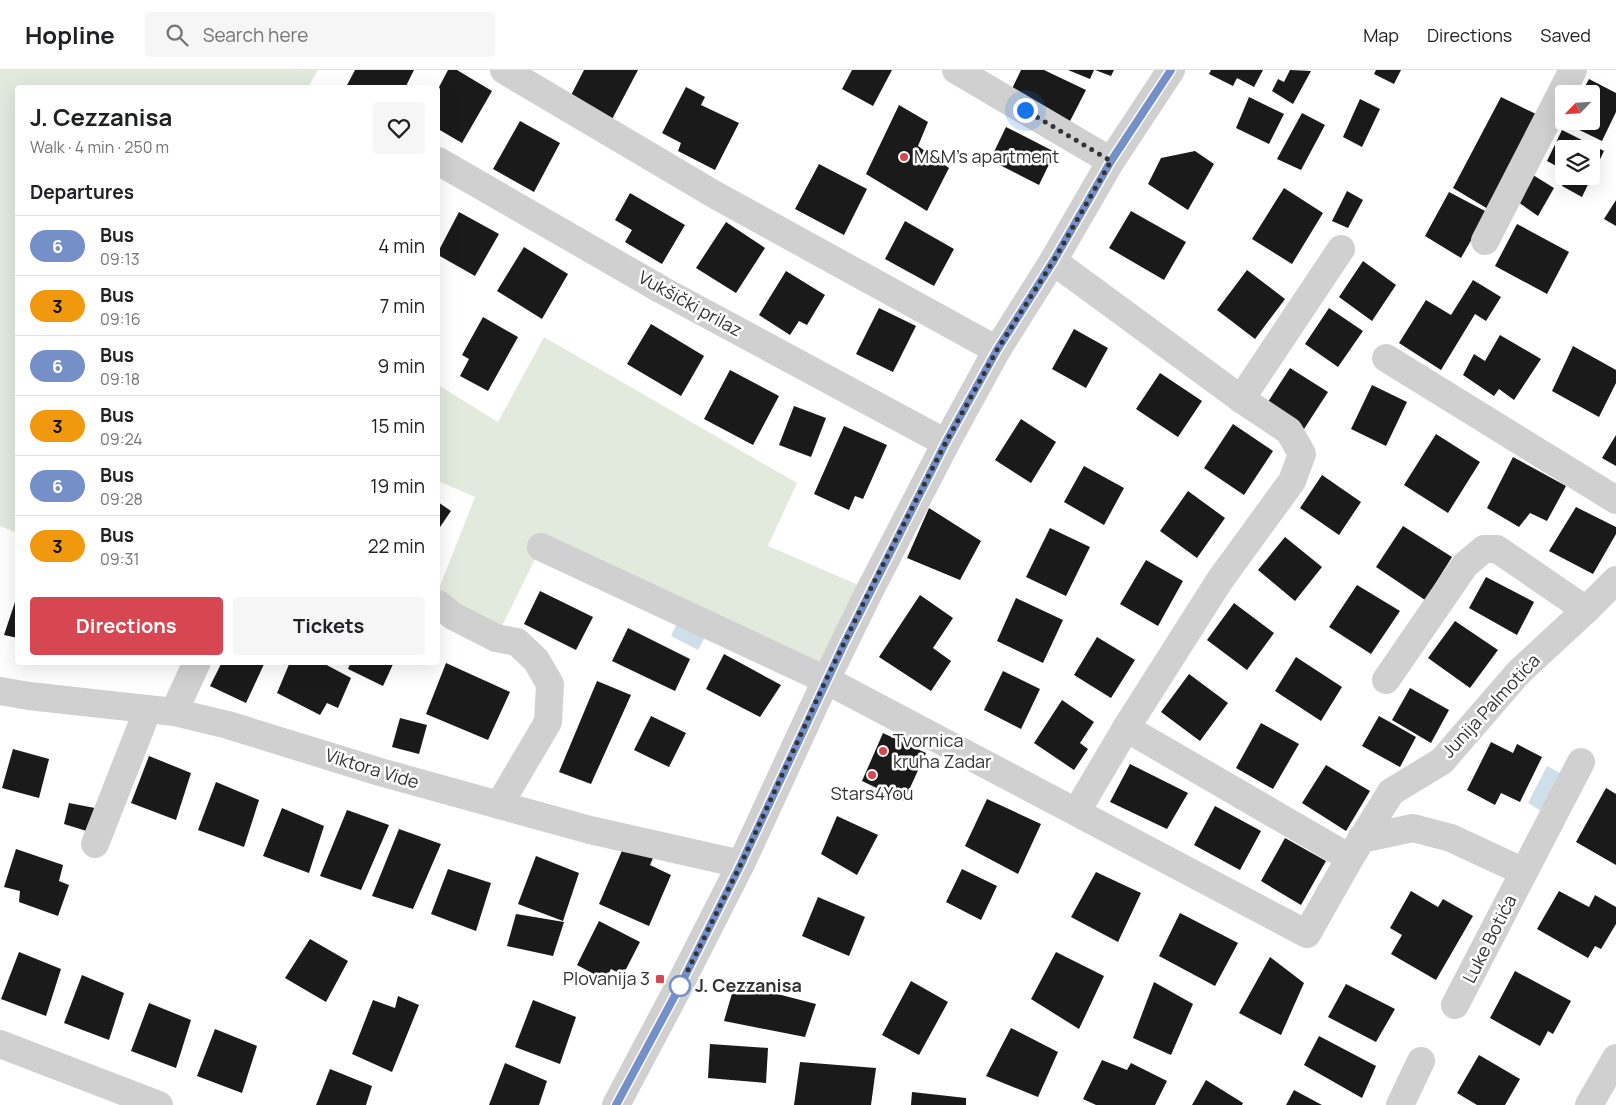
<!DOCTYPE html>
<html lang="en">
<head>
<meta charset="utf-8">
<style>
  :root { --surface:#fff; --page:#f6f6f6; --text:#202124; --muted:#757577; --line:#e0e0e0; --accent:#d74752 }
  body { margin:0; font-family:Manrope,sans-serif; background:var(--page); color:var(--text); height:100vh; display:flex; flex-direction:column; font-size:19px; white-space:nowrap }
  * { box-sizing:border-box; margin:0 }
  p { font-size:16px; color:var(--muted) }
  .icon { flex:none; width:28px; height:28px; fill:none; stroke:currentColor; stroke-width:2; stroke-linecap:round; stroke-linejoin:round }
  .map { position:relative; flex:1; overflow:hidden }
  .panel { position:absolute; left:15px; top:15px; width:425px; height:580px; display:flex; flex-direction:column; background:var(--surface); border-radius:5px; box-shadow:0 5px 20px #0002 }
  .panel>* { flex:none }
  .badge { padding:0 10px; border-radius:16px; font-size:18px; line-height:32px }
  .needle { width:32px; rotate:245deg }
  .controls { position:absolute; left:1555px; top:15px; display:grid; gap:10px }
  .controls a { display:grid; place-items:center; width:45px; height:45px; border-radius:5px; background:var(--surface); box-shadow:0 5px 20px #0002; font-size:25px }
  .you { position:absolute; width:25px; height:25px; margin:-12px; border:4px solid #fff; border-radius:50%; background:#1a73e8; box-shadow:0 0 0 8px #1a73e833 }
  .map>.badge { position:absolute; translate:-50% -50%; box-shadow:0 0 0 2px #fff }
  h2 { padding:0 15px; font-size:19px; line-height:45px }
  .round { display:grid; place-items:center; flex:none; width:52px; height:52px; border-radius:5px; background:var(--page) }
  .summary { display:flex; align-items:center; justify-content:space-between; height:85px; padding:0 15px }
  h1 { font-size:24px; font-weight:700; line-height:38px }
  .action { display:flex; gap:10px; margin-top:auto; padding:10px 15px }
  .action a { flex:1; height:58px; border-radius:5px; background:var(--accent); color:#fff; font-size:20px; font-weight:700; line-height:58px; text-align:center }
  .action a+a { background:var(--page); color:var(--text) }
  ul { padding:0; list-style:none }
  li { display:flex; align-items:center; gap:15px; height:60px; padding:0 15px; border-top:1px solid var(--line) }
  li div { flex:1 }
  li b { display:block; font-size:19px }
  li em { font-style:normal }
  li .badge { min-width:55px; font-weight:700; text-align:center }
  header { display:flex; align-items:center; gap:30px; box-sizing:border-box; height:70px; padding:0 25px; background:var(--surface); border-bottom:1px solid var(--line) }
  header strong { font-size:24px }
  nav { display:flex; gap:28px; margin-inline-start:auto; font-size:18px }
  .search { width:350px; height:45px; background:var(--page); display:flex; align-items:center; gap:12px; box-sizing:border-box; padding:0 18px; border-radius:5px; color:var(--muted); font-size:19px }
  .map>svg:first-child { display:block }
  .green { fill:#e2e9dd }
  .water { fill:#cedfe9 }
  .building { fill:#1a1a1a }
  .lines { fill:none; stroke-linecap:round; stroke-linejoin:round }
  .minor { stroke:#d0d0d0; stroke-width:28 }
  .tertiary { stroke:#d0d0d0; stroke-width:28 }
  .line-casing { stroke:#fff; stroke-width:11 }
  .line { stroke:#758fc8; stroke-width:8 }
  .walk { stroke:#333; stroke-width:5; stroke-dasharray:0 9 }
  .poi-dot { fill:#d74752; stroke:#fff; stroke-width:2 }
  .stop-dot { fill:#fff; stroke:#758fc8; stroke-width:2.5 }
  .labels { text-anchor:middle; stroke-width:5; stroke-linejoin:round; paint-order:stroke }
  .poi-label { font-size:18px; fill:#333; stroke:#fff; text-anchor:start }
  .street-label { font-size:18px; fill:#333; stroke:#fff }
  .stop-label { font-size:18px; font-weight:bold; fill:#333; stroke:#fff; text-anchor:start }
</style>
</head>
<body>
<header>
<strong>Hopline</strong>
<div class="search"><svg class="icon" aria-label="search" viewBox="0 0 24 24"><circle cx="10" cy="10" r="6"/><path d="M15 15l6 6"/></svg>Search here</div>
<nav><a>Map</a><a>Directions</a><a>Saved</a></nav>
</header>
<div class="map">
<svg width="1616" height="1035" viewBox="0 0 1616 1035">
  <rect width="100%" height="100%" fill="#fff"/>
  <g class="green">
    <polygon points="0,0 318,0 308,17 18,18 17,463 0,456"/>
    <polygon points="544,267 797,413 768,476 870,520 826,610 541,477 496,568 438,521 475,427 438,411 438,315 498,352"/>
  </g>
  <g class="water">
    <polygon points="678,551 706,565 698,580 671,566"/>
    <polygon points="1547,696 1560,703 1541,741 1528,733"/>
  </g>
  <g class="building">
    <polygon points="355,0 414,0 405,18 348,18 346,17"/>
    <polygon points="448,0 457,0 492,21 462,73 438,59 439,46 438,45 438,19"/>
    <polygon points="584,0 638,0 610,53 568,31"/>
    <polygon points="852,0 892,0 873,36 842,19"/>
    <polygon points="1021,0 1044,0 1086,20 1068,55 1009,25"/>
    <polygon points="1068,0 1094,0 1090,9"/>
    <polygon points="1095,0 1114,0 1111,6"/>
    <polygon points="1211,0 1263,0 1254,17 1237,8 1233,16 1209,4"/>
    <polygon points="1290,0 1311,1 1293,34 1272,21 1278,9 1284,12"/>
    <polygon points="1376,0 1401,0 1394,14 1374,4"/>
    <polygon points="1589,9 1616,23 1616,42 1602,71 1567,54 1568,51 1591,51 1591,24 1581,24"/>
    <polygon points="686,17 705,27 701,35 739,53 715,100 678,81 681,73 662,63"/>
    <polygon points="1249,27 1284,44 1269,74 1236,58"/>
    <polygon points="1501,27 1536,44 1488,139 1453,118"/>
    <polygon points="1360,29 1380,39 1362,77 1343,67"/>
    <polygon points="899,35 928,52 918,76 949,98 927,141 866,104"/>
    <polygon points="1302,43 1325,55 1301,100 1277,89"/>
    <polygon points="520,51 560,73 534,122 493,99"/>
    <polygon points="1006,57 1055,82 1039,115 990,90"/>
    <polygon points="1562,60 1604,81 1582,127 1562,116 1566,106 1591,106 1591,79 1564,79 1564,100 1547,91"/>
    <polygon points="1195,81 1214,94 1188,140 1148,114 1161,88"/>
    <polygon points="819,94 867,119 844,165 795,139"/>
    <polygon points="1533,105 1554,118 1538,146 1518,132"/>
    <polygon points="1284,118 1323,143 1292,194 1252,169"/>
    <polygon points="1347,121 1363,130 1348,158 1332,151"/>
    <polygon points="1449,122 1487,142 1461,188 1425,166"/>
    <polygon points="630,123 685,155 662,194 625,172 632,160 615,150"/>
    <polygon points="1616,130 1616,156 1604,149"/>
    <polygon points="1131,141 1186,172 1164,210 1109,178"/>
    <polygon points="459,142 499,164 475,206 438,185 438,182"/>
    <polygon points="905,151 954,179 934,216 885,189"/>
    <polygon points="726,152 765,178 736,223 696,198"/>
    <polygon points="1517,154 1569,182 1547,224 1495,196"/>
    <polygon points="524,177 568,204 542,249 497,221"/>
    <polygon points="1363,191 1396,215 1372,251 1339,227"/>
    <polygon points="1247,200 1285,229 1255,269 1217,240"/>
    <polygon points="786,201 825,225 807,255 799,251 790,265 759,245"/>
    <polygon points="1473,210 1501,227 1486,251 1475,244 1441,300 1399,273 1426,230 1451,245"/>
    <polygon points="879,238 916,256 893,302 856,284"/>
    <polygon points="1329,238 1363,261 1338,297 1305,274"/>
    <polygon points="483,247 518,267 488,321 460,306 469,289 462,285"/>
    <polygon points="651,254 704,286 681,326 627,294"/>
    <polygon points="1074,259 1108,278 1086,318 1052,299"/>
    <polygon points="1500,265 1541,289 1514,330 1499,319 1494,326 1463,305 1474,284 1485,291"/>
    <polygon points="1573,276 1616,300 1616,313 1599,347 1552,321"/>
    <polygon points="1290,298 1328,322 1304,359 1266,335"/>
    <polygon points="730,300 779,326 753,375 704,349"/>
    <polygon points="1160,303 1202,331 1178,367 1136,339"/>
    <polygon points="1372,315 1407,332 1386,376 1351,359"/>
    <polygon points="794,336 826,348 811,387 779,375"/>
    <polygon points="1021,349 1056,372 1031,413 995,390"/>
    <polygon points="1233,354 1273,381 1244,425 1204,398"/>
    <polygon points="844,356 887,375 863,429 855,426 849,440 814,424"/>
    <polygon points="1436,364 1480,392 1448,443 1404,415"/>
    <polygon points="1616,365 1616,396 1602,388"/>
    <polygon points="1513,387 1566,416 1547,451 1530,443 1519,457 1487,438"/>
    <polygon points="1084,396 1124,418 1104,455 1064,432"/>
    <polygon points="1322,405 1361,432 1339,465 1300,438"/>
    <polygon points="1188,421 1225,448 1197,488 1160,461"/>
    <polygon points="438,432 451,441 438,460"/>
    <polygon points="1576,437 1616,457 1616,464 1593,504 1549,481"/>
    <polygon points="929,438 981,471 960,510 907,488"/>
    <polygon points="1403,456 1452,487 1425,530 1376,497"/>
    <polygon points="1050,458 1090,477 1066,526 1026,507"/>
    <polygon points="1285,467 1322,497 1295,531 1258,500"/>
    <polygon points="1146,490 1183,511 1158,556 1120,534"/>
    <polygon points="1486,507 1534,532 1517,565 1469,538"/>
    <polygon points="1357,515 1400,541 1371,584 1329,557"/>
    <polygon points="540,521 593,547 576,580 524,554"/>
    <polygon points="18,523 18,568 4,565"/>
    <polygon points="920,525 953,548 933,578 951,591 931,621 879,587"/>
    <polygon points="1016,528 1063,550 1043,593 997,571"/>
    <polygon points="1234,533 1274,563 1247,600 1207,570"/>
    <polygon points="1455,551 1498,580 1470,618 1428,588"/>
    <polygon points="628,558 690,589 675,621 612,591"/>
    <polygon points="1097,567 1135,590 1111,628 1074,605"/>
    <polygon points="724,584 781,615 760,647 706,619"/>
    <polygon points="1296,587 1342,617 1321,651 1275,621"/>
    <polygon points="222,592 265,592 246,633 210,616"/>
    <polygon points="290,592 321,592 351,608 338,638 327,633 320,645 277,623"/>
    <polygon points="351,592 394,592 383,616 348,599"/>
    <polygon points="446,593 510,622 488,670 426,644"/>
    <polygon points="1003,601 1040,619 1021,659 984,640"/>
    <polygon points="1189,604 1228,633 1200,671 1161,642"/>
    <polygon points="597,611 631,625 591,714 559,702"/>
    <polygon points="1410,618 1449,640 1431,673 1392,650"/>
    <polygon points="1062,630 1094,652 1080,673 1088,679 1074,700 1034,673"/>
    <polygon points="651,646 686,663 669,697 634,680"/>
    <polygon points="1379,646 1416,667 1400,697 1362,676"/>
    <polygon points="400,648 427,655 419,684 392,677"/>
    <polygon points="1261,653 1299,674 1273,719 1236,698"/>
    <polygon points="883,663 926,683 904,731 862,711"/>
    <polygon points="1491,672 1513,683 1517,674 1542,687 1520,732 1501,723 1495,735 1467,720"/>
    <polygon points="13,679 49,689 39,728 2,718"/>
    <polygon points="149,686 191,703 176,750 131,733"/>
    <polygon points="1130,694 1188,723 1167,759 1110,732"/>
    <polygon points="1326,695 1370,721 1346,761 1302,733"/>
    <polygon points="216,712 259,730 244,777 198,760"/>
    <polygon points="1606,718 1616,724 1616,795 1576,772"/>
    <polygon points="987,729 1041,754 1018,804 965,776"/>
    <polygon points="69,733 100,739 93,763 64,754"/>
    <polygon points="1215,736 1261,761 1240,800 1194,775"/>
    <polygon points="282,738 324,756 309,803 263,786"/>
    <polygon points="347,740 389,755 361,820 320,806"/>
    <polygon points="837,746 878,765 857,805 821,784"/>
    <polygon points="399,759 441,774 413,839 372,826"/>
    <polygon points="1285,768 1326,791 1301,835 1261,811"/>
    <polygon points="624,776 653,788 650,795 671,805 649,856 599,834"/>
    <polygon points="16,779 63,795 59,811 69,815 58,846 19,832 20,821 4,817"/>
    <polygon points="536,786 579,803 563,851 518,834"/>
    <polygon points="448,799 491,813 476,861 431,844"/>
    <polygon points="962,799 997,816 981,850 946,832"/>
    <polygon points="1096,802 1141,823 1118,872 1071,847"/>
    <polygon points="1411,821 1438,837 1443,829 1473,846 1436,910 1391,884 1402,865 1390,858"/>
    <polygon points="1559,821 1589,837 1595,825 1616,837 1616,854 1601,879 1595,876 1588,888 1537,859"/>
    <polygon points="818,827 865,847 849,886 802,866"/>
    <polygon points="1180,843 1238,873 1215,916 1159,886"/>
    <polygon points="516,844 564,852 553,886 507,876"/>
    <polygon points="599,851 640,872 623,905 611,899 605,910 577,895"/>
    <polygon points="310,869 348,891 326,932 285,908"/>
    <polygon points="19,882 61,899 46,946 1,929"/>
    <polygon points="1056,882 1104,906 1079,959 1031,929"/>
    <polygon points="1270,887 1304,913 1281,965 1239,943"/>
    <polygon points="1515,901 1571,931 1553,964 1548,961 1540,976 1490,948"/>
    <polygon points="82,905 124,923 109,970 64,953"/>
    <polygon points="911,911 948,932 919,985 882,965"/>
    <polygon points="1154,912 1193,934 1171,985 1133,968"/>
    <polygon points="735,913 816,934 805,967 724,951"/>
    <polygon points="1346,914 1395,939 1376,972 1328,947"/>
    <polygon points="398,926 419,935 392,1002 352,984 373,930 395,938"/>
    <polygon points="533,930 576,947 560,994 515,977"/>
    <polygon points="149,933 191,950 176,998 131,981"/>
    <polygon points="1011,958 1058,982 1038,1027 986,1006"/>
    <polygon points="215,959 257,976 242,1023 197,1006"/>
    <polygon points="1319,966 1376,996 1362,1028 1304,995"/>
    <polygon points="710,974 768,978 766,1013 708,1008"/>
    <polygon points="1479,985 1520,1009 1505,1035 1477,1035 1457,1023"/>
    <polygon points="1102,990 1127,1000 1131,993 1167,1011 1155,1035 1096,1035 1083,1029"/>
    <polygon points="800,992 876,998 871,1035 794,1035"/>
    <polygon points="505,993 547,1011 539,1035 489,1035"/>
    <polygon points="330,999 372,1016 366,1035 316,1035"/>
    <polygon points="1206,1010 1243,1033 1242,1035 1192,1035"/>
    <polygon points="1294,1020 1322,1035 1286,1035"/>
    <polygon points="912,1022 966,1028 966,1035 911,1035"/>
  </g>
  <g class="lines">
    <g class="minor">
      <polyline points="504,0 717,126 997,280"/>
      <polyline points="956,0 1111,91"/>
      <polyline points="438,91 662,220 946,373"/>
      <polyline points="1485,171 1573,0"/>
      <polyline points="1053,191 1241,329 1289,361 1302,384 1292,411 1220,510 1126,658 1077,741"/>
      <polyline points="1386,288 1616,430"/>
      <polyline points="1241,329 1341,179"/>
      <polyline points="541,477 826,610 1307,864 1350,788 1391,722 1442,691 1519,602 1586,540 1616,510"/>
      <polyline points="438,534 453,546 496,568 517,572 536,590 550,614 548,652 499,735"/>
      <polyline points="1386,610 1465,495 1484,479 1497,479 1586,540"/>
      <polyline points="0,621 29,626 174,642 228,655 380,702 590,760 741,794"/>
      <polyline points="174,642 197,592"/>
      <polyline points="1126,658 1350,788"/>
      <polyline points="1361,769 1413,758 1451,768 1524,802"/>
      <polyline points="95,774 148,639"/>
      <polyline points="1455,935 1581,692"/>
      <polyline points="0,974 159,1035"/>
      <polyline points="1400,1035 1421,991"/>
      <polyline points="1589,1035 1616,988"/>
    </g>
    <polyline class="tertiary" points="616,1035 677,920 741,794 826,610 870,520 946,373 997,280 1053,191 1111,91 1171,0"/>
  </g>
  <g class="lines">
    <defs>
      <polyline id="line" points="616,1035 678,920 741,794 844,574 946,372 997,280 1054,190 1111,91 1171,0"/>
    </defs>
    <use href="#line" class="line-casing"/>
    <use href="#line" class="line"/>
    <polyline class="walk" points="680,916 678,920 741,794 826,610 870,520 946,372 997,280 1054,190 1111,91 1025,40"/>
  </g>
  <g class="poi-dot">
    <circle cx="904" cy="87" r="5"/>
    <circle cx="883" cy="681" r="5"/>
    <circle cx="872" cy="705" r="5"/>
    <rect x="655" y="904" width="10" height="10" rx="2.5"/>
  </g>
  <circle class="stop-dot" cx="680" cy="916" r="10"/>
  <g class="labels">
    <g class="poi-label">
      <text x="914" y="93">M&amp;M's apartment</text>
      <text x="893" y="677">Tvornica<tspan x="893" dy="21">kruha Zadar</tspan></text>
      <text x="872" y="730" text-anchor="middle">Stars4You</text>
      <text x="650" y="915" text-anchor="end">Plovanija 3</text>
    </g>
    <g class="street-label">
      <text transform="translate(690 234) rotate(29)" y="6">Vukšički prilaz</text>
      <text transform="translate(1491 636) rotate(-47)" y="6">Junija Palmotića</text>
      <text transform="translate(372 699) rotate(17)" y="6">Viktora Vide</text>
      <text transform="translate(1490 869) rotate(-63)" y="6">Luke Botića</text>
    </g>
    <g class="stop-label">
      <text x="695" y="922">J. Cezzanisa</text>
    </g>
  </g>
</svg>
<div class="controls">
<a><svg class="needle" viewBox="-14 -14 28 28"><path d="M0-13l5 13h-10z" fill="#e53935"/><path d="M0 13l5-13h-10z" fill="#757577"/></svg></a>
<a><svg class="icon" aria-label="layers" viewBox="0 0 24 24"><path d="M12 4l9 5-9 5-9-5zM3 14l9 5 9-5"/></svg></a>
</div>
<div class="you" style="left:1025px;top:40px"></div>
<section class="panel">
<div class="summary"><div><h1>J. Cezzanisa</h1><p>Walk · 4 min · 250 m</p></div><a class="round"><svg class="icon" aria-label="heart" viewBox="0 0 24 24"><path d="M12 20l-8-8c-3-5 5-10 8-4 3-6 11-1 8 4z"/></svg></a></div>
<h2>Departures</h2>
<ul>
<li><span class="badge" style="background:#758fc8;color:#fff">6</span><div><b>Bus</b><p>09:13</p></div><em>4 min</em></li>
<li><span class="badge" style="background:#f1990e;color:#111">3</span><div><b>Bus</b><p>09:16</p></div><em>7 min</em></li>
<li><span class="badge" style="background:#758fc8;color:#fff">6</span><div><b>Bus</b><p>09:18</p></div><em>9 min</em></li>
<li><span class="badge" style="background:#f1990e;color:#111">3</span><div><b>Bus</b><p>09:24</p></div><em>15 min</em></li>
<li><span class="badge" style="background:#758fc8;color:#fff">6</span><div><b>Bus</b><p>09:28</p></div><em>19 min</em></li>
<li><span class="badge" style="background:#f1990e;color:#111">3</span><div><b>Bus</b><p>09:31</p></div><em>22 min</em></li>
</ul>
<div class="action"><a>Directions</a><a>Tickets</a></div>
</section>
</div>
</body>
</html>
